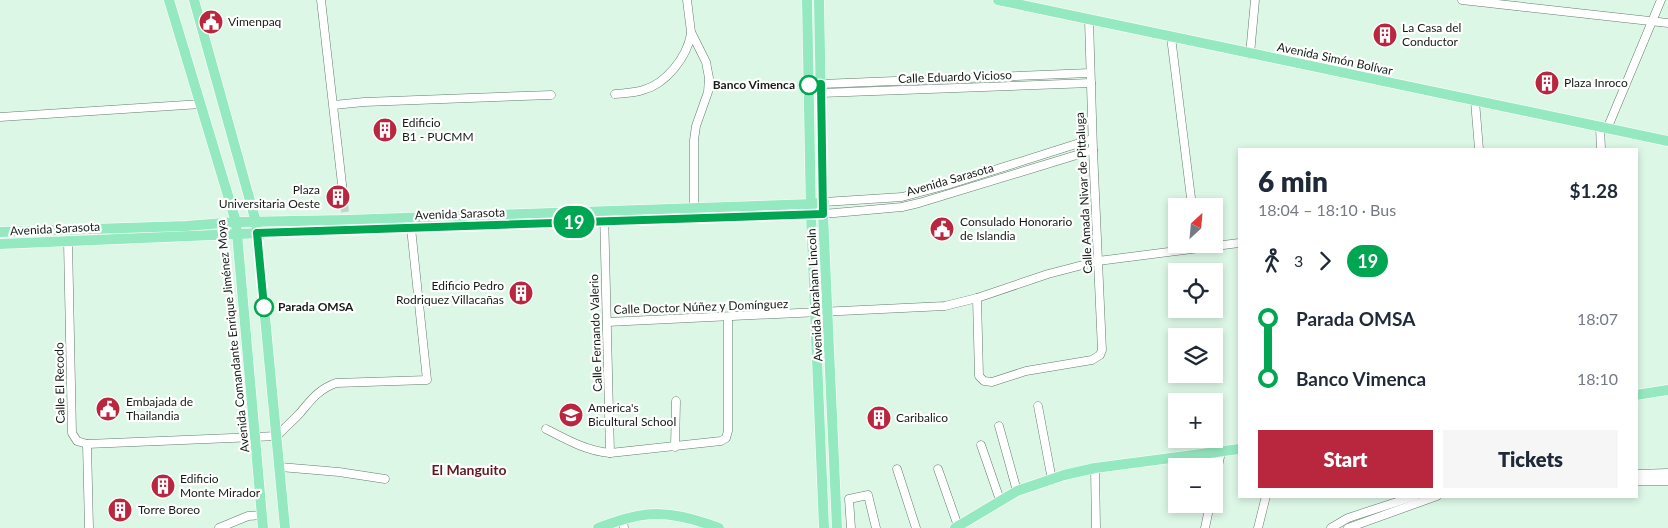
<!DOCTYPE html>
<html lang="en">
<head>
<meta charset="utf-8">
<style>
  :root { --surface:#fff; --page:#f6f6f7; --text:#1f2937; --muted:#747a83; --accent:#b9273f }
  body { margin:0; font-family:Lato,sans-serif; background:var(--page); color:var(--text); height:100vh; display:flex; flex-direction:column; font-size:19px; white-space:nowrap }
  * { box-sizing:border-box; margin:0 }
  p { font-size:16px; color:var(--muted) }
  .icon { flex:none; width:28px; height:28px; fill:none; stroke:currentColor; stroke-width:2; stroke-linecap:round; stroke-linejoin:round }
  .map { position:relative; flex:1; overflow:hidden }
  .sheet { position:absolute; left:1238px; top:148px; width:400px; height:350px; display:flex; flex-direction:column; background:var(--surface); border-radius:0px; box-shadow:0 2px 8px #0003 }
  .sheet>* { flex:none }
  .badge { padding:0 10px; border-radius:16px; font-size:18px; line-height:32px }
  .needle { width:32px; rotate:26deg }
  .fabs { position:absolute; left:1168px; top:198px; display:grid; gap:10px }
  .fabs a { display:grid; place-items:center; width:55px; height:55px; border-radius:0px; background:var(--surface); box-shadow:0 2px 8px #0003; font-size:25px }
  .map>.badge { position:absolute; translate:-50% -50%; box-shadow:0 0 0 2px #fff }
  .legs { display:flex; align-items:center; gap:8px; height:55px; padding:0 20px; font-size:16px }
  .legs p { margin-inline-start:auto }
  .head { display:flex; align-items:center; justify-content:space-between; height:85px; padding:0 20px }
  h1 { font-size:28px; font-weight:800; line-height:38px }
  .primary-button { display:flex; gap:10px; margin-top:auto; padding:10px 20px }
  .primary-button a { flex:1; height:58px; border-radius:0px; background:var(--accent); color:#fff; font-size:20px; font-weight:800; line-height:58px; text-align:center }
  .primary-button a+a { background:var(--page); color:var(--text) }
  ul { padding:0 20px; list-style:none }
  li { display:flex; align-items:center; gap:18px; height:60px; font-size:19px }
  li i { display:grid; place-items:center; width:8px; height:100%; margin:0 6px; background:currentColor }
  li i::after { content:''; width:12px; height:12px; margin:-6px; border:4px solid; border-radius:50%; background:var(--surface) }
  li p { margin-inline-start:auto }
  li:first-child i { background:linear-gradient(#0000 50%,currentColor 0) }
  li:last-child i { background:linear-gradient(currentColor 50%,#0000 0) }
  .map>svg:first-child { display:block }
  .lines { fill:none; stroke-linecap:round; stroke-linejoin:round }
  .minor-tunnel { stroke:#bfd6c8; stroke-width:8; stroke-dasharray:8 4; stroke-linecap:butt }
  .minor-casing { stroke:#657c6e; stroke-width:9 }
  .major-casing { stroke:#fff; stroke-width:11 }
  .minor { stroke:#fff; stroke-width:8 }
  .major { stroke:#95e9c1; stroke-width:10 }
  .line-1-casing { stroke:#fff; stroke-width:11 }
  .line-1 { stroke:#00a651; stroke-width:8 }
  .stop-1-dot { fill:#fff; stroke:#00a651; stroke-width:2.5 }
  .labels { text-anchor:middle; stroke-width:4.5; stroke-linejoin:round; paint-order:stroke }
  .poi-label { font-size:12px; fill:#141d17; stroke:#fff; text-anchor:start }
  .street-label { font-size:12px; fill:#141d17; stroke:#fff }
  .stop-label { font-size:12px; font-weight:bold; fill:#141d17; stroke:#fff; text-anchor:end }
  .neighbourhood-label { font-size:14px; font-weight:bold; fill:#5f1a22; stroke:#fff }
</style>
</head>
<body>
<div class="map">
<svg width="1668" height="528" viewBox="0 0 1668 528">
  <rect width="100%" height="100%" fill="#ddf7e7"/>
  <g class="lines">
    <polyline class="minor-tunnel" points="343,193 345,212"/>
    <defs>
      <g id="minor">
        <polyline points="321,0 343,193"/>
        <polyline points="687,0 691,32 706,62 709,78 708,92 696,126 694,140 694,208"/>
        <polyline points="1462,0 1668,23"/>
        <polyline points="1171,37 1192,206"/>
        <polyline points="1250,54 1255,0"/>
        <polyline points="821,84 1090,73"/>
        <polyline points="821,93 1091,83"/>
        <path d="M615,94c10,-1 19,-1 28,-4 23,-6 44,-33 48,-56"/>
        <polyline points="1475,101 1479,149"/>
        <polyline points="334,105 364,102 551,95"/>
        <polyline points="0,117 201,104"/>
        <polyline points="1600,127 1601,149"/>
        <polyline points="1607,129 1661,0"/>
        <polyline points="824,202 902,197 947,185 1092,139"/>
        <polyline points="604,211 610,453"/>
        <polyline points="823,214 902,207 919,203 1093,150"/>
        <path d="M68,242l4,191 5,8 10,3 190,-8c7,-8 16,-15 23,-23 11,-13 19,-24 36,-30l91,-3 -16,-152"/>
        <polyline points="977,298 979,376 984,381 992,382 1026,371 1092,360 1100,355 1102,350 1093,150 1089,20"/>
        <polyline points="607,322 945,306 977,298 1048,274 1098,261 1239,243"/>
        <polyline points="1038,406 1052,480"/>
        <polyline points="999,426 1017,491"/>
        <path d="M546,429c21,11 41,22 64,24l111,-12 5,-3 2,-7v-114"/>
        <polyline points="87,444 89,528"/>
        <polyline points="981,445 1000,500"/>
        <polyline points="675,447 676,401"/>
        <polyline points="280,467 339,472 385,479"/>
        <polyline points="1095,468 1096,528"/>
        <polyline points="897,469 916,528"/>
        <polyline points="938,469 958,526"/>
        <polyline points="1636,474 1668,473"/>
        <polyline points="1636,481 1668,481"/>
        <polyline points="1214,486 1221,452"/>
        <polyline points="623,520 624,528"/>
        <polyline points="219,528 248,516 262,515"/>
        <polyline points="851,528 849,499 868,495 876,528"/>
        <polyline points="1205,528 1210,504"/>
        <polyline points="1258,528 1266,496"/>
        <polyline points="1331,528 1348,518 1415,496"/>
        <polyline points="1348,528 1437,496"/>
      </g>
      <g id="major">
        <polyline points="169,0 236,222 263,528"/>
        <polyline points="194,0 256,222 285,528"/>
        <polyline points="807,0 811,215 824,528"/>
        <polyline points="819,0 823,214 837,528"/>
        <polyline points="998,0 1668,141"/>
        <polyline points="0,232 186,226 236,222 346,220 812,204 824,202"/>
        <polyline points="0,244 237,234 823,214"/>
        <polyline points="1636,395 1668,390"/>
        <path d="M598,528c14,-5 29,-11 45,-13 25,-4 52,4 76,13"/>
        <polyline points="955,528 1017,491 1064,475 1095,468 1239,449"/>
      </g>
    </defs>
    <use href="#minor" class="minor-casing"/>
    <use href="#major" class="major-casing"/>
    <use href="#minor" class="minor"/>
    <use href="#major" class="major"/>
  </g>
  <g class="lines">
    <defs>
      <polyline id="line-1" points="264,307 257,233 823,214 821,84 809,85"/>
    </defs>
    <use href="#line-1" class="line-1-casing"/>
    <use href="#line-1" class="line-1"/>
  </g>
  <defs>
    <symbol id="civic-disc" viewBox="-11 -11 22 22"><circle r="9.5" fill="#b9273f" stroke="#fff"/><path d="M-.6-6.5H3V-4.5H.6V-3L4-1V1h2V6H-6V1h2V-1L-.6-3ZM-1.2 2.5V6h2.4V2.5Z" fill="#fff"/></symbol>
    <symbol id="building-disc" viewBox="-11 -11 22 22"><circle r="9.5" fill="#b9273f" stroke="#fff"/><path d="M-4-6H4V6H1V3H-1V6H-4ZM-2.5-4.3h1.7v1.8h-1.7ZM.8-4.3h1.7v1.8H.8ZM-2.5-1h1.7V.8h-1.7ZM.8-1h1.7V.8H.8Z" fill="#fff"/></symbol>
    <symbol id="school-disc" viewBox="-11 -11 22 22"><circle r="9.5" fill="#b9273f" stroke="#fff"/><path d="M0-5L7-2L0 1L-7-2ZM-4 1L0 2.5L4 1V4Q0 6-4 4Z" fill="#fff"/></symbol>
  </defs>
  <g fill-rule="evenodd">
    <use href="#civic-disc" x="197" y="8" width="28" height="28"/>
    <use href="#building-disc" x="1371" y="21" width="28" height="28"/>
    <use href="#building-disc" x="1533" y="69" width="28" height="28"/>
    <use href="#building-disc" x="371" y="116" width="28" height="28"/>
    <use href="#building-disc" x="324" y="183" width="28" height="28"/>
    <use href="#civic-disc" x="928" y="215" width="28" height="28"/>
    <use href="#building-disc" x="507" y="279" width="28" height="28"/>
    <use href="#civic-disc" x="94" y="395" width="28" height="28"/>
    <use href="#school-disc" x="557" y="401" width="28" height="28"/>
    <use href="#building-disc" x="865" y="404" width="28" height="28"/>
    <use href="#building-disc" x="149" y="472" width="28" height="28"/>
    <use href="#building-disc" x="106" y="496" width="28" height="28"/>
  </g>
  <g class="stop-1-dot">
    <circle cx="809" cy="85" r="9"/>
    <circle cx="264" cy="307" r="9"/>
  </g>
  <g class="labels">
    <g class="poi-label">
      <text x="228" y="26">Vimenpaq</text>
      <text x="1402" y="32">La Casa del<tspan x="1402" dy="14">Conductor</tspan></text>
      <text x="1564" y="87">Plaza Inroco</text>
      <text x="402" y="127">Edificio<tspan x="402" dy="14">B1 - PUCMM</tspan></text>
      <text x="320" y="194" text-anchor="end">Plaza<tspan x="320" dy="14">Universitaria Oeste</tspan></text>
      <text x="960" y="226">Consulado Honorario<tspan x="960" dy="14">de Islandia</tspan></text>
      <text x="504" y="290" text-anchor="end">Edificio Pedro<tspan x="504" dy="14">Rodriquez Villacañas</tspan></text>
      <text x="126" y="406">Embajada de<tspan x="126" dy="14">Thailandia</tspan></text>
      <text x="588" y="412">America's<tspan x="588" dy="14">Bicultural School</tspan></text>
      <text x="896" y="422">Caribalico</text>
      <text x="180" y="483">Edificio<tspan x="180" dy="14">Monte Mirador</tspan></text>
      <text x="138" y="514">Torre Boreo</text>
    </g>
    <g class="street-label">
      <text transform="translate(1335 59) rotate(12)" y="4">Avenida Simón Bolívar</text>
      <text transform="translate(955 77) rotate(-2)" y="4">Calle Eduardo Vicioso</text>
      <text transform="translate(950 180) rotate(-16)" y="4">Avenida Sarasota</text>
      <text transform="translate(1084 193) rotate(-93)" y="4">Calle Amada Nivar de Pittaluga</text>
      <text transform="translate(460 214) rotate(-2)" y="4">Avenida Sarasota</text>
      <text transform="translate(55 229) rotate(-3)" y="4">Avenida Sarasota</text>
      <text transform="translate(815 295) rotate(-93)" y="4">Avenida Abraham Lincoln</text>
      <text transform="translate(701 307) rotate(-2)" y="4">Calle Doctor Núñez y Domínguez</text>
      <text transform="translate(596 333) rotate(-92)" y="4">Calle Fernando Valerio</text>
      <text transform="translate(233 336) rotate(-96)" y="4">Avenida Comandante Enrique Jiménez Moya</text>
      <text transform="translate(60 383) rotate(-91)" y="4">Calle El Recodo</text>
    </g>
    <g class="stop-label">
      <text x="795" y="89">Banco Vimenca</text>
      <text x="278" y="311" text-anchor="start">Parada OMSA</text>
    </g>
    <g class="neighbourhood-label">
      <text x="469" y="475">El Manguito</text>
    </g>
  </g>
</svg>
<div class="fabs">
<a><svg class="needle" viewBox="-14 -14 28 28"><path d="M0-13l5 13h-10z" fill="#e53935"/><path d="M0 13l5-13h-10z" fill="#747a83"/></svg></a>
<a><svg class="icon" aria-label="locate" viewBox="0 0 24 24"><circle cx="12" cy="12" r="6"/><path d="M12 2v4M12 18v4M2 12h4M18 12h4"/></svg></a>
<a><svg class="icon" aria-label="layers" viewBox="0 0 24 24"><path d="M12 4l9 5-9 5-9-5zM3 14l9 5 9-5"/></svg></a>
<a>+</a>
<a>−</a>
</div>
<b class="badge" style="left:574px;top:222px;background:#00a651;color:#fff">19</b>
<section class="sheet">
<div class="head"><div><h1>6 min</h1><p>18:04 – 18:10 · Bus</p></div><b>$1.28</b></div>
<div class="legs"><svg class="icon" aria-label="walk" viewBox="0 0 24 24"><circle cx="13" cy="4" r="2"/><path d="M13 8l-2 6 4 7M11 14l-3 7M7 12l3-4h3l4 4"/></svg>3<svg class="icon" aria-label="forward" viewBox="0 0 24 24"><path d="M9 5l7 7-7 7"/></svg><b class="badge" style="background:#00a651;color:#fff">19</b></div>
<ul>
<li><i style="color:#00a651"></i><b>Parada OMSA</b><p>18:07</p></li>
<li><i style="color:#00a651"></i><b>Banco Vimenca</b><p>18:10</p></li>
</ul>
<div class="primary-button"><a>Start</a><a>Tickets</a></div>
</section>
</div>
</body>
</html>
